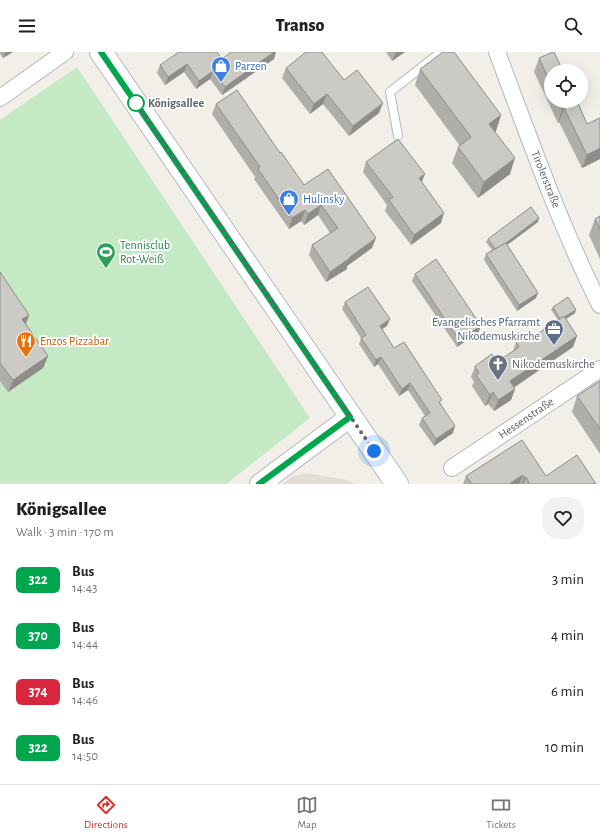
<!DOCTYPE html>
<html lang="en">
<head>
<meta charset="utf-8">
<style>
  :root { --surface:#fff; --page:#f2f2f2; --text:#202124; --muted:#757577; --line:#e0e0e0; --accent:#d93025 }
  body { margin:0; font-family:"Alegreya Sans",sans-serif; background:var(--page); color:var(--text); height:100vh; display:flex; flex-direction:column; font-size:15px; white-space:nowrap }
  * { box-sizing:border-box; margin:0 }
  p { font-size:13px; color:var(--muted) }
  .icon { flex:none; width:22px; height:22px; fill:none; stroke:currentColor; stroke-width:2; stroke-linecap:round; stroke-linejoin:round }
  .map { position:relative; height:432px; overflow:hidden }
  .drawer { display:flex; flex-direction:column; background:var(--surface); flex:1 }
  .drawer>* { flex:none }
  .badge { padding:0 8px; border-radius:6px; font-size:14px; line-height:26px }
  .buttons { position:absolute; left:544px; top:12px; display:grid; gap:8px }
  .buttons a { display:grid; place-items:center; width:44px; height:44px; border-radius:50%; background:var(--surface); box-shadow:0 4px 16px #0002; font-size:20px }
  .you { position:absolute; width:20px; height:20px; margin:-10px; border:3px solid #fff; border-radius:50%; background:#1a73e8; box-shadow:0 0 0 6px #1a73e833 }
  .map>.badge { position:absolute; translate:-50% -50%; box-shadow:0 0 0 2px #fff }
  .round { display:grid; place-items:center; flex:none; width:42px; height:42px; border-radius:16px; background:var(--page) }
  .overview { display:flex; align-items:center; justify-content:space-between; height:68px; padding:0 16px }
  h1 { font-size:19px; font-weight:800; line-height:30px }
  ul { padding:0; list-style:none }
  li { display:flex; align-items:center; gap:12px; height:56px; padding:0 16px }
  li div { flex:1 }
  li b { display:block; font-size:15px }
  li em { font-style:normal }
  li .badge { min-width:44px; font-weight:700; text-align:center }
  header { display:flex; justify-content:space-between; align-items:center; height:52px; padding:0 16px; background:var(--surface); font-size:18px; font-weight:800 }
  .menu { display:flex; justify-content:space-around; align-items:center; height:56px; border-top:1px solid var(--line); background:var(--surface); font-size:11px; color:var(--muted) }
  .menu a { display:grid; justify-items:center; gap:2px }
  .menu .active { color:var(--accent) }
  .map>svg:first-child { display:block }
  .education { fill:#e1ded6 }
  .green { fill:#c5e8c5 }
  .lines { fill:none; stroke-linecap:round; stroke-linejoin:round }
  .service-casing { stroke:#b5b8bc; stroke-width:10 }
  .minor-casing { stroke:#b5b8bc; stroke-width:18 }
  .tertiary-casing { stroke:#b5b8bc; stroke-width:22 }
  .secondary-casing { stroke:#b6babf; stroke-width:24 }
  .service { stroke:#fff; stroke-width:8 }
  .minor { stroke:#fff; stroke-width:16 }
  .tertiary { stroke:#fff; stroke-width:20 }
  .secondary { stroke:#fff; stroke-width:22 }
  .wall { fill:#afaea9 }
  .shaded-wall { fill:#8f8d8a }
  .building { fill:#cccac5; stroke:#8f8d8a }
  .line-casing { stroke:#fff; stroke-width:9 }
  .line { stroke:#00a64d; stroke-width:6 }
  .walk { stroke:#5f6368; stroke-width:4; stroke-dasharray:0 7.2 }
  .stop-dot { fill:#fff; stroke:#00a64d; stroke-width:2 }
  .labels { text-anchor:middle; stroke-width:4; stroke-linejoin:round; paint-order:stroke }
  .shop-label { font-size:12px; fill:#366cbe; stroke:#fff; text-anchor:start }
  .stop-label { font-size:12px; font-weight:bold; fill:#5f6368; stroke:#fff; text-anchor:start }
  .street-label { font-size:12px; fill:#5f6368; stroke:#fff }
  .leisure-label { font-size:12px; fill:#27864d; stroke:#fff; text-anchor:start }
  .service-label { font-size:12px; fill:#4e5e75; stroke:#fff; text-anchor:end }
  .food-label { font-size:12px; fill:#c56008; stroke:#fff; text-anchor:start }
  .worship-label { font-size:12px; fill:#5b616d; stroke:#fff; text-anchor:start }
</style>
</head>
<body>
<header><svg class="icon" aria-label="menu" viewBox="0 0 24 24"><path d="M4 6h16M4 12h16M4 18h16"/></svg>Transo<svg class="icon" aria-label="search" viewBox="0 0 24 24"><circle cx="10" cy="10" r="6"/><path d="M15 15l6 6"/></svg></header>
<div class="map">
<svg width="600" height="432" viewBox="0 0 600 432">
  <rect width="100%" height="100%" fill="#f1efe8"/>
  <polygon class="education" points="306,421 348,428 355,432 282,432 292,425"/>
  <polygon class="green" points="77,15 310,366 226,432 0,432 0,68"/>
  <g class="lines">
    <defs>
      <polyline id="service" points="398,84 390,40 441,0"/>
      <g id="minor">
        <path d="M497,0c32,85 62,171 103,253"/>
        <polyline points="0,46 65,0"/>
        <polyline points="452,416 600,317"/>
      </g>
      <polyline id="tertiary" points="260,432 350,365"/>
      <polyline id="secondary" points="101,0 397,432"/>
    </defs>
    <use href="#service" class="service-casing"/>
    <use href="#minor" class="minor-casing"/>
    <use href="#tertiary" class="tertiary-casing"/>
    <use href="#secondary" class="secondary-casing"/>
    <use href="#service" class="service"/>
    <use href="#minor" class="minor"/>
    <use href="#tertiary" class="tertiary"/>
    <use href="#secondary" class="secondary"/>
  </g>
  <g class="wall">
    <polygon points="0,0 13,0 3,6 0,2"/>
    <polygon points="386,0 405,0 392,9"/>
    <polygon points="539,6 551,19 551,49 577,49 587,72 600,66 600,107 582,116 559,70 558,71 534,20"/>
    <polygon points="222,7 274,7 222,43 210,27 196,37 184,20 165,33 157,21 160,13"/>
    <polygon points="286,16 344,28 379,61 349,84 323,52 310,62 282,26"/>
    <polygon points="420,17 501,63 496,79 495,79 510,122 478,146 452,111 458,95 460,94 415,33"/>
    <polygon points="216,52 280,101 304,133 372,196 347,214 347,217 326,230 309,203 312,193 330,181 318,163 304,173 301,169 289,177 254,127 255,125 212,62"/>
    <polygon points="366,110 422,130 441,171 411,193 385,159 387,153 363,120"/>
    <polygon points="600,164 600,207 589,183 595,167"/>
    <polygon points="538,170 507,193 536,246 517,259 484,208 486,202 492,198 486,190 488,187"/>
    <polygon points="0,220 26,272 48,304 43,316 8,340 0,329"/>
    <polygon points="415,222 481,274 478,281 457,295 412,229"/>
    <polygon points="345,250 387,274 382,277 394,296 441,352 453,381 434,394 419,373 422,366 425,364 408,338 399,344 378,312 374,315 359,292 361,286 342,257"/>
    <polygon points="553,255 575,261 566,267 577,284 573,295 514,335 515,337 511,348 494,359 488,352 485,354 472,334 474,330 471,325 475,314 497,310 513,299 516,290 530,287 558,268 551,258"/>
    <polygon points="600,329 600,402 572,360 577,344"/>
    <polygon points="466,424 546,424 596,432 463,432"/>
  </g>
  <g class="shaded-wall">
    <polygon points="5,0 13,0 3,6"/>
    <polygon points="274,0 276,0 274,7 222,43 225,35"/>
    <polygon points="396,0 405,0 392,9"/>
    <polygon points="187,12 184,20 165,33 168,25"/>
    <polygon points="213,19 210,27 196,37 199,29"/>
    <polygon points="327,42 323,52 310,62 314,52"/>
    <polygon points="383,51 379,61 349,84 353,74"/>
    <polygon points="564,56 559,70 558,71 562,57"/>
    <polygon points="501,63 496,79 483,88 489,72"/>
    <polygon points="600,96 600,107 582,116 587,103"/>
    <polygon points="515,106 510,122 478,146 484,130"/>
    <polygon points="425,122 421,132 419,126"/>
    <polygon points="321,153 318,163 304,173 308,162"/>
    <polygon points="305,158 301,169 289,177 292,166"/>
    <polygon points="444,161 441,171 411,193 414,183"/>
    <polygon points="539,166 538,170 495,202 496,198"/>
    <polygon points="376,186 372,196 347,214 347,217 326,230 330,220"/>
    <polygon points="538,241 536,246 517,259 519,253"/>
    <polygon points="576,258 575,261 559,271 561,267"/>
    <polygon points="29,263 25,275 22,267"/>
    <polygon points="390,267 387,274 377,280 380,274"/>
    <polygon points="481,274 478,281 457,295 459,288"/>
    <polygon points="577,284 573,295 506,341 510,329"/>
    <polygon points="48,304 43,316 8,340 13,328"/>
    <polygon points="381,305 378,312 374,315 376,308"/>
    <polygon points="410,331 408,338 399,344 402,337"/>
    <polygon points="515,337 511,348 494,359 498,348"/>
    <polygon points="493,340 488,352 485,354 490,343"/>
    <polygon points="455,374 453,381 434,394 436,387"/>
    <polygon points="523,423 519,432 509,432"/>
    <polygon points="526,425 523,432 522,432 524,426"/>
  </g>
  <g class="building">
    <polygon points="179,0 217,0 222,7 231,0 274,0 225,35 213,19 199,29 187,12 168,25 160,13"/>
    <polygon points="306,0 322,0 344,28 357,18 383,51 353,74 327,42 314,52 286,16"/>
    <polygon points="443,0 454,0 501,63 489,72 515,106 484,130 458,95 471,85 420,17"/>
    <polygon points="553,0 554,0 563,19 551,19 551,32 539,6"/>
    <polygon points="237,38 280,101 281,100 304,133 328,117 376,186 350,205 350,206 330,220 312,193 338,176 321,153 308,162 305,158 292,166 258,117 260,115 216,52"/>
    <polygon points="559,49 577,49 587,72 600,66 600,96 587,103 564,56 562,57"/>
    <polygon points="398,87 425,122 419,126 444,161 414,183 389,148 393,145 366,110"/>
    <polygon points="531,155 539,166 506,191 495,197 488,187"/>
    <polygon points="600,164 600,178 595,167"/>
    <polygon points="506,191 538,241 519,253 486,202"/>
    <polygon points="436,207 481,274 459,288 415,222"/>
    <polygon points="0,220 29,263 22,267 48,304 13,328 0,311"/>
    <polygon points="368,235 390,267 380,274 394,296 404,290 442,348 439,350 455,374 436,387 422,366 430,361 410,331 402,337 381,305 376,308 361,286 366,283 345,250"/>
    <polygon points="568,245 576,258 564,265 564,264 560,267 553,255"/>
    <polygon points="564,264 577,284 510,329 515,337 498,348 493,340 490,343 476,323 479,321 475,314 492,302 497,310 519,295 516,290 527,282 530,287"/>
    <polygon points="600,329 600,377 577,344"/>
    <polygon points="522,388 546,424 577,403 596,432 530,432 526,425 524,426 523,423 509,432 472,432 466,424"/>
  </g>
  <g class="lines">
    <defs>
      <polyline id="line" points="101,0 350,365 259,432"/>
    </defs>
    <use href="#line" class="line-casing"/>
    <use href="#line" class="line"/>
    <polyline class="walk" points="136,51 133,46 374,399"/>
  </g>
  <defs>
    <symbol id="shop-pin" viewBox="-11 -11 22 30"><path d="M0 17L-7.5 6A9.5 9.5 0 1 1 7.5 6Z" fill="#3f7fe0" stroke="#fff"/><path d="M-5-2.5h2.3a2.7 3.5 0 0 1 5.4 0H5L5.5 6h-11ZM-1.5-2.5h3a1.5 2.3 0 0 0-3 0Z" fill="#fff"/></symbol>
    <symbol id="stadium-pin" viewBox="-11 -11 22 30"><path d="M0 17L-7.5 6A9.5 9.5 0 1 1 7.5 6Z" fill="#2e9e5b" stroke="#fff"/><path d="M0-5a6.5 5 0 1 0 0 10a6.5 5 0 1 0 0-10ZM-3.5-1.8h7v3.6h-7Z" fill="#fff"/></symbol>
    <symbol id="office-pin" viewBox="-11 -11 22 30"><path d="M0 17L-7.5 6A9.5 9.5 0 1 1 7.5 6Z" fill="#5c6f8a" stroke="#fff"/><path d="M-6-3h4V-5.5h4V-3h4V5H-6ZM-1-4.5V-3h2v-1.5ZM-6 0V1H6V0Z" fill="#fff"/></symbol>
    <symbol id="restaurant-pin" viewBox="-11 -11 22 30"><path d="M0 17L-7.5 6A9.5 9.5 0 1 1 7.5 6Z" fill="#e8710a" stroke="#fff"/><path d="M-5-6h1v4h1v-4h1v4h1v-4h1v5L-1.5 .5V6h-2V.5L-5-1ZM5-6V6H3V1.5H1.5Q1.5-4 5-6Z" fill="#fff"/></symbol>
    <symbol id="church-pin" viewBox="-11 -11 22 30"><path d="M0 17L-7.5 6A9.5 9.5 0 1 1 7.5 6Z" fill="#6b7280" stroke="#fff"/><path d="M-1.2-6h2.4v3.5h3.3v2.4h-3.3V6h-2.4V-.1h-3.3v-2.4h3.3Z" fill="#fff"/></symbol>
  </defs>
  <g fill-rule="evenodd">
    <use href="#shop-pin" x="210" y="3" width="22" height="30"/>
    <use href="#shop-pin" x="278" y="136" width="22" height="30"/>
    <use href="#stadium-pin" x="95" y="189" width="22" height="30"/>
    <use href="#office-pin" x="543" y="266" width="22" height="30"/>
    <use href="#restaurant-pin" x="15" y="278" width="22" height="30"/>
    <use href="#church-pin" x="487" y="301" width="22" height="30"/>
  </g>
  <circle class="stop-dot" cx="136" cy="51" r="8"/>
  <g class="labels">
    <g class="shop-label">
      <text x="235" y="18">Parzen</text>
      <text x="303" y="151">Hulinsky</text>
    </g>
    <g class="stop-label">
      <text x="148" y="55">Königsallee</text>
    </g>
    <g class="street-label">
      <text transform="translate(546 127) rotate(68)" y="4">Tirolerstraße</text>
      <text transform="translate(526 366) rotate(-34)" y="4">Hessenstraße</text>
    </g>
    <g class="leisure-label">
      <text x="120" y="197">Tennisclub<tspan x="120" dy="14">Rot-Weiß</tspan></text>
    </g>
    <g class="service-label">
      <text x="540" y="274">Evangelisches Pfarramt<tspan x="540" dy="14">Nikodemuskirche</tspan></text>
    </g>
    <g class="food-label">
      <text x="40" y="293">Enzos Pizzabar</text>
    </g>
    <g class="worship-label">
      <text x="512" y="316">Nikodemuskirche</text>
    </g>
  </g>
</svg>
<div class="buttons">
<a><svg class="icon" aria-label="locate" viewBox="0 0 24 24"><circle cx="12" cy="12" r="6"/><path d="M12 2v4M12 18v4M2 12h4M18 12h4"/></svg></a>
</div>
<div class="you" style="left:374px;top:399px"></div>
</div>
<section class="drawer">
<div class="overview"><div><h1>Königsallee</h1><p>Walk · 3 min · 170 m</p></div><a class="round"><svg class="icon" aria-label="heart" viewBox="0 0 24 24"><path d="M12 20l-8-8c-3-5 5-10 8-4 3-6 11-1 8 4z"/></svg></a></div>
<ul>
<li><span class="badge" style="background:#00a64d;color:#fff">322</span><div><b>Bus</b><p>14:43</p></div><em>3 min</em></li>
<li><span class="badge" style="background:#00a651;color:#fff">370</span><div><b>Bus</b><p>14:44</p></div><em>4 min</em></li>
<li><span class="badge" style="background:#d7263d;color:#fff">374</span><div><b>Bus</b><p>14:46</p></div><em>6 min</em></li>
<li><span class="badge" style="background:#00a64d;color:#fff">322</span><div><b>Bus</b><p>14:50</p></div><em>10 min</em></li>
</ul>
</section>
<nav class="menu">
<a class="active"><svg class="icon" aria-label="directions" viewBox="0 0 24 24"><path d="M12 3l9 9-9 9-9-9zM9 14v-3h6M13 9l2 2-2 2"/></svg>Directions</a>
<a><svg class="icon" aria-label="map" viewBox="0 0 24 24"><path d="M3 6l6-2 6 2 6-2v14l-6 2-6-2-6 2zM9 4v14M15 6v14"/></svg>Map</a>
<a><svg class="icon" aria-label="tickets" viewBox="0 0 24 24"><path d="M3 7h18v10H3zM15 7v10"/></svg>Tickets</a>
</nav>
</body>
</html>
